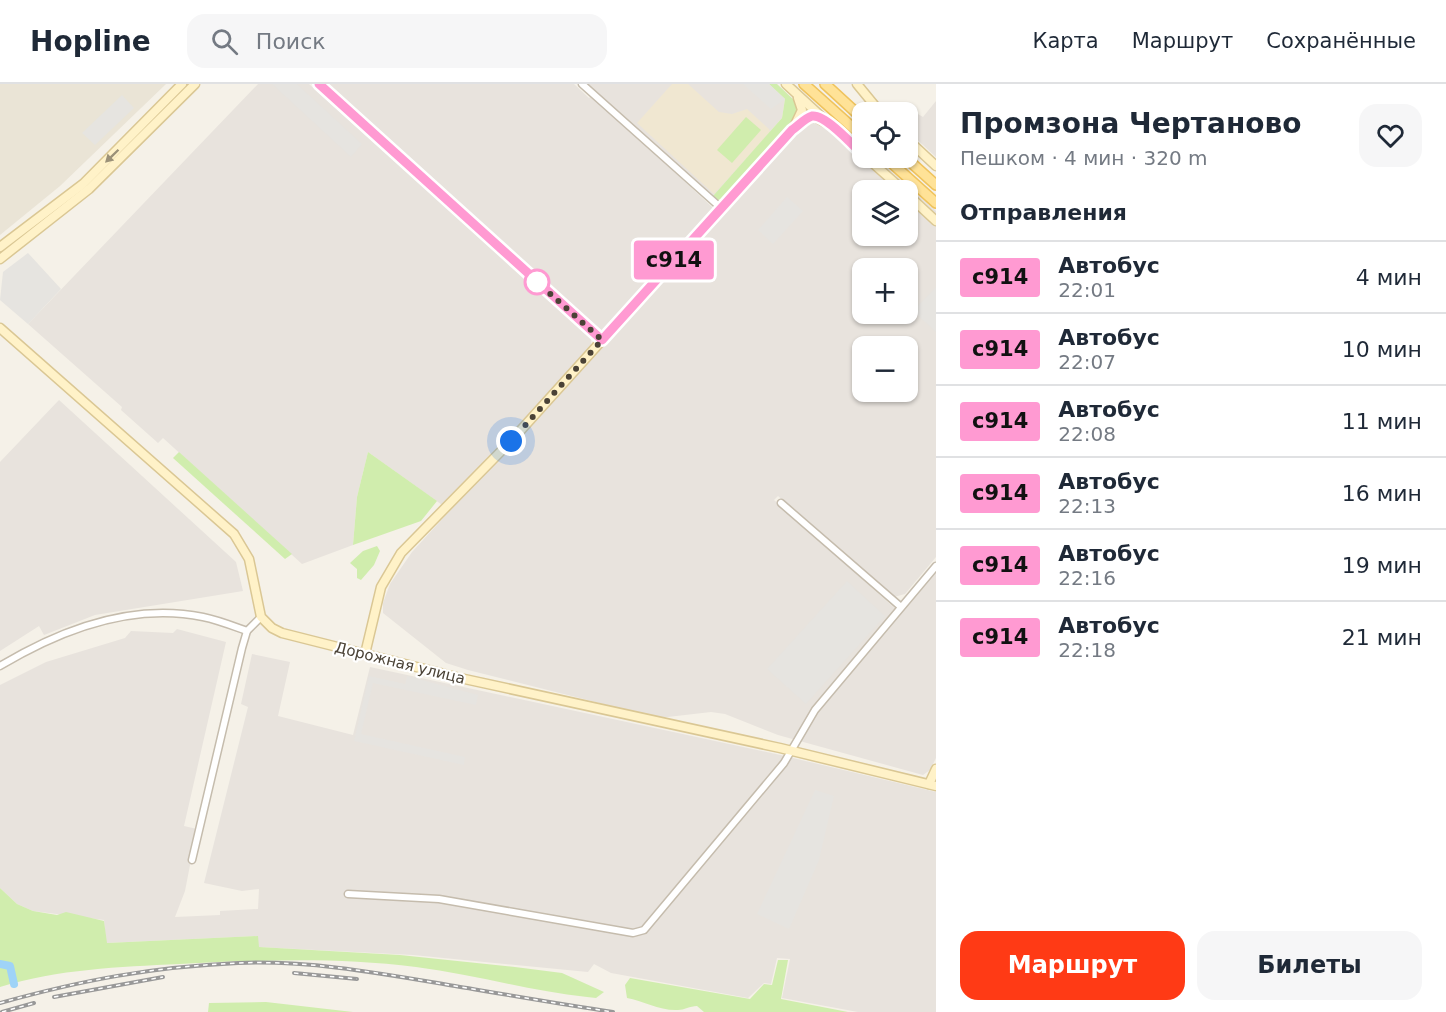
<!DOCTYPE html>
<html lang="ru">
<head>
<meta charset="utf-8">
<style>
  :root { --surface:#fff; --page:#f6f6f7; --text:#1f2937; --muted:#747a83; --line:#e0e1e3; --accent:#ff3a15 }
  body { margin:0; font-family:"DejaVu Sans",sans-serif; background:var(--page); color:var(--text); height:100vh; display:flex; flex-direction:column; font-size:22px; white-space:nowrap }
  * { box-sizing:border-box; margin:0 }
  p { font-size:20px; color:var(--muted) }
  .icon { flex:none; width:33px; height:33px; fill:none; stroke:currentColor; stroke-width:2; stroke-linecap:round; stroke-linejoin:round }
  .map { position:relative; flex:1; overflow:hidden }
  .side { display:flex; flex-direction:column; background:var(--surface); width:510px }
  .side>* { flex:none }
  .badge { padding:0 12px; border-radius:4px; font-size:21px; line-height:39px }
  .tools { position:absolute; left:852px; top:18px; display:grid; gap:12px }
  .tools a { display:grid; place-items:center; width:66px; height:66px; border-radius:12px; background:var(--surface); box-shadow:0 2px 4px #0004; font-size:30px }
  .you { position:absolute; width:30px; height:30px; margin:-15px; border:4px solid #fff; border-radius:50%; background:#1a73e8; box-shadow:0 0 0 9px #1a73e833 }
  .map>.badge { position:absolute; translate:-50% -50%; box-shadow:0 0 0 3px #fff }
  h2 { padding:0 24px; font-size:22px; line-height:54px }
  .round { display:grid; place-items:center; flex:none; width:63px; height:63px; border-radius:18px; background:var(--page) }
  .headline { display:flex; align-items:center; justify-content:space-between; height:102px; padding:0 24px }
  h1 { font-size:28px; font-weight:800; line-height:45px }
  .button { display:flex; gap:12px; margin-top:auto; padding:12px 24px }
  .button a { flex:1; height:69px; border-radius:18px; background:var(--accent); color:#fff; font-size:24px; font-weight:800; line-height:69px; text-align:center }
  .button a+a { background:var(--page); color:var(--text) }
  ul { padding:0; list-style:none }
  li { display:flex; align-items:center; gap:18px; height:72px; padding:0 24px; border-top:2px solid var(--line) }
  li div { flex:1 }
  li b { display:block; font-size:22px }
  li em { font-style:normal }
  li .badge { min-width:66px; font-weight:700; text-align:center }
  header { display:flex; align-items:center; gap:36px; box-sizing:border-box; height:84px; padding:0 30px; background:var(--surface); border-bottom:2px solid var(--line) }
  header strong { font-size:28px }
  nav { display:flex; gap:33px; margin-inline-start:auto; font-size:21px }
  .search { width:420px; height:54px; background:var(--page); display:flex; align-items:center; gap:15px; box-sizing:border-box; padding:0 21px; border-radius:18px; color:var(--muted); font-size:22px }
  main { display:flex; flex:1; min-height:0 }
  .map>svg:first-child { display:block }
  .residential { fill:#eae4d6 }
  .industrial { fill:#e8e3dd; fill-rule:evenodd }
  .education { fill:#f0e7d1 }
  .green { fill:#d0edad }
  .parking { fill:#e6e4e0 }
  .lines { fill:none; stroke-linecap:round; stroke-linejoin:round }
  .river { stroke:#9fd3f7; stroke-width:8 }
  .street-casing { stroke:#c5bcad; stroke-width:9 }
  .secondary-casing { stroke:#dac794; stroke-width:11 }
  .primary-casing { stroke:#efc35d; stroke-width:12 }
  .street { stroke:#fff; stroke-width:6 }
  .secondary { stroke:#fff2c8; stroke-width:8 }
  .primary { stroke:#ffe297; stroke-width:9 }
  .rail-casing { stroke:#989898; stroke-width:4 }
  .rail { stroke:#fff; stroke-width:1.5; stroke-dasharray:4.5; stroke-linecap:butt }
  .oneway { fill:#9b9178 }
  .line-casing { stroke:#fff; stroke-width:14 }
  .line { stroke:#ff9ad2; stroke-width:9 }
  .walk { stroke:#4a4236; stroke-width:6; stroke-dasharray:0 10.8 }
  .stop-dot { fill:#fff; stroke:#ff9ad2; stroke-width:3 }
  .labels { text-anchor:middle; stroke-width:4.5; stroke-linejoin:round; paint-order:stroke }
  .street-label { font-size:15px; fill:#4a4236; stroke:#fff }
</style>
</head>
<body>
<header>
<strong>Hopline</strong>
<div class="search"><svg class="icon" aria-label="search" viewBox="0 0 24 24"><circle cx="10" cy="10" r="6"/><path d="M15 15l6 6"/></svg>Поиск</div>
<nav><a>Карта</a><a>Маршрут</a><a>Сохранённые</a></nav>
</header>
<main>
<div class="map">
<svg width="936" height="928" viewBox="0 0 936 928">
  <rect width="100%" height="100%" fill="#f5f1e8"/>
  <polygon class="residential" points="0,0 166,0 60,102 0,151"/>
  <g class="industrial">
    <polygon points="258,0 309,0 591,254 591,262 445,423 368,368 357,413 353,461 302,480 163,354 158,359 121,326 122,323 28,240"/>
    <polygon points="327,0 574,0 589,14 592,11 712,123 712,128 607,247 599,249"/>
    <polygon points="588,0 769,0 785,15 782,34 713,112"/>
    <polygon points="936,17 936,73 908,47 908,28 899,28 902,25 911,26 923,33"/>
    <path d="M817,27l11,4 34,30v13h14l60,53v346l-31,37 -11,3 -116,-101 -4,4 126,113 36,-43v188l-6,12 -7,5 -145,-40 -53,-21 -14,-2 -52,6 -191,-48 -22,-7 -63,-50v-10l7,-19 22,-32zM862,106h46v46h-46zM862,184h46v46h-46zM862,262h46v46h-46z"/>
    <polygon points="59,316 236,478 243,507 95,531 44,551 39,542 0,567 0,378"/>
    <polygon points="177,545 226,558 184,742 197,745 185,807 175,833 220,831 220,827 258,825 259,805 242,807 204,799 248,623 241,620 252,570 290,578 278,632 353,651 370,583 776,670 936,708 936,928 858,928 782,914 790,875 777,874 771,900 764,899 748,914 611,889 594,880 588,888 413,871 258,863 258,852 106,859 104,836 33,827 17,820 0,804 0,601 46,578 125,554 131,547 173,549"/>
  </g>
  <polygon class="education" points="672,0 688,0 719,28 732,30 747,25 769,45 770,48 714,110 637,39"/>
  <g class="green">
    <polygon points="769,0 777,0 795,17 799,24 796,33 724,114 718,116 713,112 782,34 785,15"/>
    <polygon points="746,33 761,46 732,79 717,66"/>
    <polygon points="179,368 292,470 285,475 173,374"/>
    <polygon points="368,368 437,417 421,437 353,461 357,413"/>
    <polygon points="377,462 380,467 374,481 361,496 357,494 357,485 350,479 363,467"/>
    <path d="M0,804l17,16 16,7 24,4 9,-3 38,9 3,22 151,-7 1,11 141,8 115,12 47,6 42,19 -8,6 -9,-1c-58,-6 -114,-23 -171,-30 -79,-10 -156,-7 -236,-3 -62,3 -121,5 -180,23z"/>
    <path d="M778,876h10l-7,39 67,13h-144l-7,-6c-7,0 -13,4 -19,4 -18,1 -35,-9 -51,-12l-2,-13 5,-7 120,21 14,-15 8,1z"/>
    <polygon points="266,918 353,928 208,928 209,919"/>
  </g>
  <g class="parking">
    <polygon points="272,0 297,0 362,60 351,73"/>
    <polygon points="743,0 769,0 785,15 771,25"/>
    <polygon points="122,11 134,24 95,61 82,49"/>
    <polygon points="787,113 803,127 773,160 758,146"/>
    <polygon points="28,169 61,205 28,240 0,216 3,188"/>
    <polygon points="936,203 936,248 913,227"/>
    <polygon points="847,497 885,532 806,620 767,585"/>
    <polygon points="369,592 405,600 407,592 478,611 476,621 373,599 361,650 465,673 464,681 354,657"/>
    <polygon points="815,706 834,712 819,776 789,845 757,830"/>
  </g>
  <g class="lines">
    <polyline class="river" points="0,880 10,882 14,900"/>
    <defs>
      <g id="street">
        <polyline points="319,0 602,256"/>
        <polyline points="582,0 721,124"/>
        <polyline points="781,419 901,523"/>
        <path d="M0,582c60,-36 131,-64 203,-49 15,3 30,9 44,14"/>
        <polyline points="192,776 242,564 247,547 261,533"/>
        <polyline points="348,810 439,815 633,849 644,846 784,679 815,626 936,482"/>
      </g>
      <g id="secondary">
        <polyline points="786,0 862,70"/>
        <polyline points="857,0 880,28"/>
        <polyline points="794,43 802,26 798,14"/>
        <polyline points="908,56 936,82"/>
        <polyline points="867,74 903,106"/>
        <polyline points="908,111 936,137"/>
        <polyline points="0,163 83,100 182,0"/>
        <polyline points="0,175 89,105 195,0"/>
        <polyline points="0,244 234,450 249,475 261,533 272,544 282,549 460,594 780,664 936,702"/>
        <polyline points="365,570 381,503 401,469 511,357 792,46 813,32 830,41"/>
        <polyline points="929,700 936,685"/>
      </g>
      <g id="primary">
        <polyline points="804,0 862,52"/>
        <polyline points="825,0 862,34"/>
        <polyline points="886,74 936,119"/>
        <polyline points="906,74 936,101"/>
      </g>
    </defs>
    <use href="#street" class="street-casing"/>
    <use href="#secondary" class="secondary-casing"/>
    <use href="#primary" class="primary-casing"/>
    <use href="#street" class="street"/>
    <use href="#secondary" class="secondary"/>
    <use href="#primary" class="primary"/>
    <defs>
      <g id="rail">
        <polyline points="294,889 357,895"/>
        <polyline points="54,913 163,893"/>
        <path d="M0,919c83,-23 151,-36 238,-40 73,-3 146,11 217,23 53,9 105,18 158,26"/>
        <polyline points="2,928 34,919"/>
      </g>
    </defs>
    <use href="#rail" class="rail-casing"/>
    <use href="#rail" class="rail"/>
  </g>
  <defs><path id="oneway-solid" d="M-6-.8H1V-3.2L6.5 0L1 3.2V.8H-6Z" transform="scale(1.5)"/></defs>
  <use class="oneway" href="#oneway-solid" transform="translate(112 72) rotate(136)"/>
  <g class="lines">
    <defs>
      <path id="line" d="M319,0l283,256 190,-210c6,-4 13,-12 20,-14 13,-2 41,29 50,38"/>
    </defs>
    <use href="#line" class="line-casing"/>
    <use href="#line" class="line"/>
    <polyline class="walk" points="511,357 602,256 537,198"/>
  </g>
  <circle class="stop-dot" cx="537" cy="198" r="12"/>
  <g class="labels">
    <g class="street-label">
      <text transform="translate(400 579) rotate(14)" y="5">Дорожная улица</text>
    </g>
  </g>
</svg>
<div class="tools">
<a><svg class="icon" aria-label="locate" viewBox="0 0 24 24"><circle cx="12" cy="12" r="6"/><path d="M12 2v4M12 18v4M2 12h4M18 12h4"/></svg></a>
<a><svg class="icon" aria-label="layers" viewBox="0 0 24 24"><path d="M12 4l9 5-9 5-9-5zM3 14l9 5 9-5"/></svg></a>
<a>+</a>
<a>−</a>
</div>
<div class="you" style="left:511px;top:357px"></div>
<b class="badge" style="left:674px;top:176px;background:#ff9ad2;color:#111">с914</b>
</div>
<section class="side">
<div class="headline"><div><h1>Промзона Чертаново</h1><p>Пешком · 4 мин · 320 m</p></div><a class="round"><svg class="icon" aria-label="heart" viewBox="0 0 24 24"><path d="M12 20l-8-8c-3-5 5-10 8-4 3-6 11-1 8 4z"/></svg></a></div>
<h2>Отправления</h2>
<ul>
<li><span class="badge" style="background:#ff9ad2;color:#111">с914</span><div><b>Автобус</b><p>22:01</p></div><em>4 мин</em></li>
<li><span class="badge" style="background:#ff9ad2;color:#111">с914</span><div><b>Автобус</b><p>22:07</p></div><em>10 мин</em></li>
<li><span class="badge" style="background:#ff9ad2;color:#111">с914</span><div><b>Автобус</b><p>22:08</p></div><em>11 мин</em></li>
<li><span class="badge" style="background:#ff9ad2;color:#111">с914</span><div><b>Автобус</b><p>22:13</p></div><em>16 мин</em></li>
<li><span class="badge" style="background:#ff9ad2;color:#111">с914</span><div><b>Автобус</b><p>22:16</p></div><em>19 мин</em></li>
<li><span class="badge" style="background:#ff9ad2;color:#111">с914</span><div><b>Автобус</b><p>22:18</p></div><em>21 мин</em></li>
</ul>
<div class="button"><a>Маршрут</a><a>Билеты</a></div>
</section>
</main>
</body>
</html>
